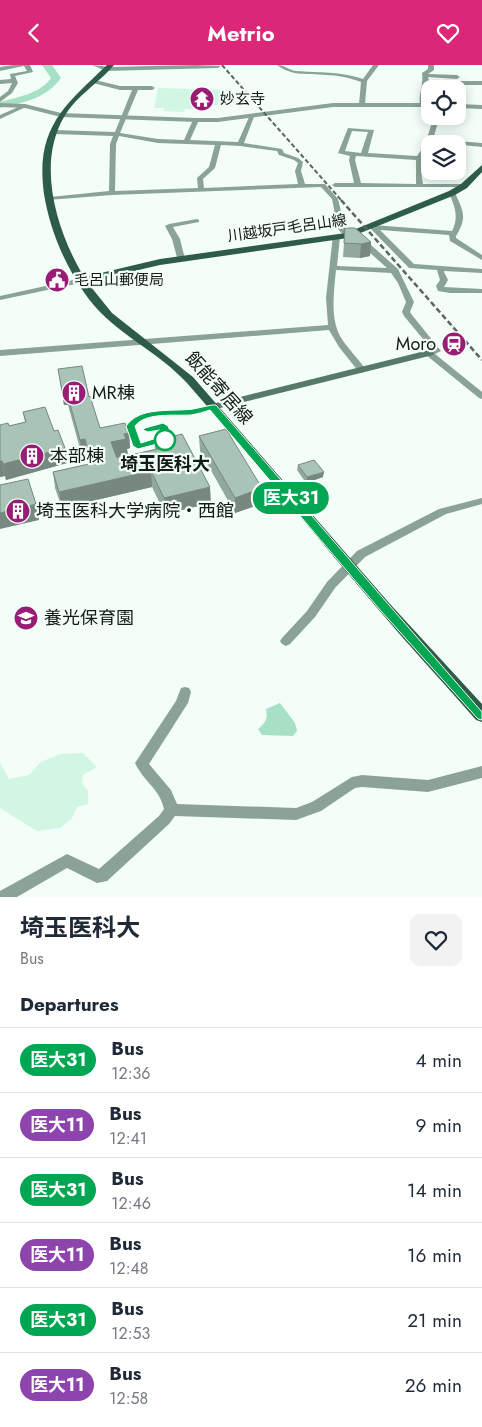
<!DOCTYPE html>
<html lang="en">
<head>
<meta charset="utf-8">
<style>
  :root { --surface:#fff; --page:#f2f2f3; --text:#1f2937; --muted:#747a83; --line:#e0e1e3; --accent:#db2777 }
  body { margin:0; font-family:Jost,"Noto Sans JP",sans-serif; background:var(--page); color:var(--text); height:100vh; display:flex; flex-direction:column; font-size:19px; white-space:nowrap }
  * { box-sizing:border-box; margin:0 }
  p { font-size:16px; color:var(--muted) }
  .icon { flex:none; width:28px; height:28px; fill:none; stroke:currentColor; stroke-width:2; stroke-linecap:round; stroke-linejoin:round }
  .map { position:relative; height:832px; overflow:hidden }
  .drawer { display:flex; flex-direction:column; background:var(--surface); flex:1 }
  .drawer>* { flex:none }
  .badge { padding:0 10px; border-radius:16px; font-size:18px; line-height:32px }
  .fabs { position:absolute; left:421px; top:15px; display:grid; gap:10px }
  .fabs a { display:grid; place-items:center; width:45px; height:45px; border-radius:10px; background:var(--surface); box-shadow:0 2px 12px #0003; font-size:25px }
  .map>.badge { position:absolute; translate:-50% -50%; box-shadow:0 0 0 2px #fff }
  h2 { padding:0 20px; font-size:19px; line-height:45px }
  .round { display:grid; place-items:center; flex:none; width:52px; height:52px; border-radius:10px; background:var(--page) }
  .summary { display:flex; align-items:center; justify-content:space-between; height:85px; padding:0 20px }
  h1 { font-size:24px; font-weight:700; line-height:38px }
  ul { padding:0; list-style:none }
  li { display:flex; align-items:center; gap:15px; height:65px; padding:0 20px; border-top:1px solid var(--line) }
  li div { flex:1 }
  li b { display:block; font-size:19px }
  li em { font-style:normal }
  li .badge { min-width:55px; font-weight:700; text-align:center }
  header { display:flex; justify-content:space-between; align-items:center; height:65px; padding:0 20px; background:var(--accent); color:#fff; font-size:22px; font-weight:700 }
  .map>svg:first-child { display:block }
  .green { fill:#d1f6e3 }
  .water { fill:#a7e0c4 }
  .lines { fill:none; stroke-linecap:round; stroke-linejoin:round }
  .river { fill:#a7e0c4; fill-rule:evenodd }
  .minor { fill:#8ba397; fill-rule:evenodd }
  .tertiary { fill:#8ba397; fill-rule:evenodd }
  .secondary { fill:#567968; fill-rule:evenodd }
  .primary { fill:#2f5c48; fill-rule:evenodd }
  .rail-far1 { stroke:#5b6660; stroke-width:2; stroke-dasharray:4.5 2.5; stroke-linecap:butt }
  .rail { stroke:#5b6660; stroke-width:2.5; stroke-dasharray:5.5 3; stroke-linecap:butt }
  .wall { fill:#91a89d }
  .shaded-wall { fill:#76887f }
  .building { fill:#a9c3b6; stroke:#76887f }
  .line { fill:#00a651; stroke:#fff }
  .stop-dot { fill:#fff; stroke:#00a651; stroke-width:2.5 }
  .labels { text-anchor:middle; stroke-width:4.5; stroke-linejoin:round; paint-order:stroke }
  .far-poi-label { font-size:15px; fill:#131d18; stroke:#f3fef8; text-anchor:start }
  .far-street-label { font-size:15px; fill:#131d18; stroke:#f3fef8 }
  .poi-label { font-size:18px; fill:#131d18; stroke:#f3fef8; text-anchor:start }
  .street-label { font-size:18px; fill:#131d18; stroke:#f3fef8 }
  .stop-label { font-size:18px; font-weight:bold; fill:#131d18; stroke:#f3fef8 }
</style>
</head>
<body>
<header><svg class="icon" aria-label="back" viewBox="0 0 24 24"><path d="M15 5l-7 7 7 7"/></svg>Metrio<svg class="icon" aria-label="heart" viewBox="0 0 24 24"><path d="M12 20l-8-8c-3-5 5-10 8-4 3-6 11-1 8 4z"/></svg></header>
<div class="map">
<svg width="482" height="832" viewBox="0 0 482 832">
  <rect width="100%" height="100%" fill="#f3fef8"/>
  <g class="green">
    <polygon points="158,23 225,25 225,37 218,40 196,39 194,44 185,44 184,47 164,46 164,43 154,43"/>
    <polygon points="83,688 97,702 83,710 82,719 88,725 88,739 77,742 72,753 60,763 37,766 0,743 0,698 9,714 29,710 41,697 60,689"/>
  </g>
  <path class="water" d="M280,638l15,20 2,8 -4,5 -31,-1 -4,-6c8,-6 10,-11 8,-20z"/>
  <g class="lines">
    <path class="river" d="M42,0h10l9,13c-14,20 -38,25 -61,30v-6c17,-5 40,-8 51,-24z"/>
    <g class="minor">
      <polygon points="14,0 30,0 33,7 15,11 18,18 12,28 0,37 0,32 8,26 12,18 0,19 0,15 11,14 10,9 27,6 24,1 0,6 0,2"/>
      <polygon points="92,0 109,2 196,0 221,1 218,3 106,6"/>
      <path d="M277,0c8,0 12,5 19,6 23,2 44,0 67,8l10,-14h6l-12,16 -2,23 -3,2 -3,-2 2,-22c-11,-4 -23,-7 -35,-7 -18,-2 -33,2 -49,-10z"/>
      <path d="M428,0h6v5l-6,4 29,1 3,2 -3,2 -29,-2 1,4h53v4h-54l-3,11v8l-5,1c-2,-11 4,-20 2,-32l6,-4z"/>
      <path d="M95,15l25,6h32l3,2 -3,2h-14l-18,43 38,6 26,1 9,-20 3,-2 3,2 -9,20 48,2 12,-27 5,-1 -11,29 38,6 2,4 14,5 5,4 -2,9 4,13h20l13,15 7,29 7,7 -7,2 -7,-8 -6,-30 -11,-12 -209,8 -64,5 -1,-1 3,-2 59,-6 1,-47 3,-8 -59,-2 -3,-2 3,-2 61,2 17,-42h-12l-27,-7v-2zM119,71l39,7 57,2 -6,22 -12,11 1,10 -83,3 1,-47zM221,80l19,1 37,5 2,4 15,5 4,3 -3,8 3,13 -94,4 -1,-9 12,-11z"/>
      <polygon points="23,40 28,41 0,54 0,50"/>
      <path d="M434,51h6l-7,23 49,4v4l-50,-5c-9,12 -13,25 -9,42h41l2,1v2h-131l-3,-2 3,-2h19l-5,-23 1,-4 -12,-3 10,-25 26,2 -6,23 49,3 8,-11zM352,66l16,1 -7,21 -16,-2zM356,91l60,4v24l-55,-1 -6,-23z"/>
      <path d="M452,126l3,2c9,19 12,25 1,43v2l26,17v5l-32,-19 -1,-6 -69,-5 34,34 68,5v4l-38,-2v1l4,8 -4,7 38,2v4h-32l-12,-2 -2,-5 4,-6 -3,-10 -28,-2 -40,-41 4,-2 79,6c7,-14 3,-24 -3,-38z"/>
      <polygon points="197,154 199,155 199,157 173,162 180,174 185,194 184,196 178,196 172,174 165,161 169,159"/>
      <path d="M333,170l7,2 -3,29 50,2 -29,-26 -1,-2 4,-2 10,7 27,24 16,33 -4,10 2,3 29,36 -6,3 47,38v7l-3,-1 -53,-43 -1,-2 1,-2 6,-1 -28,-34 -2,-4 4,-10 -8,-19 -7,-10 -55,-3c-2,21 -6,47 4,66 7,12 18,22 26,34l-4,3 -3,-1 -20,-25 -10,-17 -329,26v-6l328,-25 -2,-27z"/>
      <polygon points="82,213 86,215 85,217 0,235 0,231"/>
      <polygon points="482,433 482,439 446,449 365,492 335,523 315,552 290,579 286,581 282,579 280,576 282,573 307,546 327,517 357,486 439,444"/>
      <path d="M185,622l4,1 2,4 -3,11 -39,61 22,26 6,14 119,4 16,-6 40,-25 10,-2 66,5 54,-14v12l-54,14 -66,-5 -7,1 -34,23 -25,9 -121,-4 -6,8 -62,57 -10,2 -30,-15 -50,29h-17v-6l67,-37 32,15 60,-53 5,-7c-4,-20 -20,-27 -29,-46l41,-62 5,-13z"/>
    </g>
    <g class="tertiary">
      <polygon points="0,38 25,39 61,48 196,53 218,53 333,38 430,38 430,42 333,42 218,57 196,57 61,52 25,43 0,42"/>
      <polygon points="458,39 482,40 482,44 458,43"/>
    </g>
    <polygon class="secondary" points="429,285 434,288 433,290 212,345 206,342 208,340"/>
    <path class="primary" d="M107,0h7c-15,18 -38,31 -50,52 -28,48 -7,115 20,160l76,-18 186,-26 103,-42 12,-7 21,-19v7l-15,16 -12,7 -107,43 -188,27 -73,17 25,31 81,64 197,227 92,100v18l-6,-2c-32,-37 -66,-73 -98,-111 -64,-75 -126,-152 -191,-226 -29,-32 -72,-49 -99,-85 -22,-30 -38,-67 -44,-104 -9,-66 20,-88 63,-129z"/>
    <polyline class="rail-far1" points="222,0 342,136"/>
    <polyline class="rail" points="341,135 482,295"/>
  </g>
  <g class="wall">
    <polygon points="345,163 371,177 370,191 360,193 343,192"/>
    <polygon points="58,304 89,332 100,363 129,368 130,383 127,384 128,390 117,392 117,393 155,384 154,376 211,438 165,449 152,422 62,443 55,423 53,407 88,399 88,396 89,395 87,390 82,391 68,340 64,340"/>
    <polygon points="23,347 54,366 67,398 6,415 5,411 0,412 0,360 9,361 25,357"/>
    <polygon points="199,371 262,423 261,439 235,448 200,386"/>
    <polygon points="298,400 323,412 306,418 297,405"/>
  </g>
  <g class="shaded-wall">
    <polygon points="371,177 370,191 360,193 361,179"/>
    <polygon points="66,325 68,340 64,340 62,326"/>
    <polygon points="129,368 130,383 127,384 128,390 112,393 111,377 124,369"/>
    <polygon points="85,374 87,390 82,391 80,375"/>
    <polygon points="65,383 67,398 6,415 3,399"/>
    <polygon points="0,396 2,396 5,411 0,412"/>
    <polygon points="151,406 152,422 62,443 59,427"/>
    <polygon points="324,407 323,412 306,418 307,412"/>
    <polygon points="210,422 211,438 165,449 164,433"/>
    <polygon points="262,423 261,439 235,448 235,433"/>
    <polygon points="36,439 39,455 0,464 0,448"/>
  </g>
  <g class="building">
    <polygon points="345,163 355,163 371,177 361,179 344,178"/>
    <polygon points="82,301 89,332 90,331 100,363 125,358 129,368 124,369 126,374 111,377 117,393 158,384 154,376 182,369 210,422 164,433 151,406 59,427 53,407 89,399 88,396 91,395 85,374 80,375 66,325 62,326 58,304"/>
    <polygon points="45,342 54,366 58,365 65,383 3,399 2,396 0,396 0,360 8,358 9,361 26,357 23,347"/>
    <polygon points="226,364 262,423 235,433 199,371"/>
    <polygon points="314,395 324,407 307,412 298,400"/>
    <polygon points="28,414 36,439 0,448 0,420"/>
  </g>
  <path class="line" d="M212,340h4l173,200 93,107v8l-4,-1 -97,-108 -171,-201c-6,2 -13,4 -19,5 -17,1 -45,-3 -56,11l6,17 22,-7 -3,-6 -12,2 -5,-2 2,-2 18,-5 5,3 5,12 -1,2 -34,9 -5,-3 -7,-20c14,-20 45,-14 67,-17 6,-1 13,-3 19,-4z"/>
  <defs>
    <symbol id="temple-disc" viewBox="-11 -11 22 22"><circle r="9.5" fill="#9a1d75" stroke="#f3fef8"/><path d="M0-6L5-2H3V0L6.5 2.5H4V6H1.5V3h-3V6H-4V2.5H-6.5L-3 0V-2H-5Z" fill="#fff"/></symbol>
    <symbol id="civic-disc" viewBox="-11 -11 22 22"><circle r="9.5" fill="#9a1d75" stroke="#f3fef8"/><path d="M-.6-6.5H3V-4.5H.6V-3L4-1V1h2V6H-6V1h2V-1L-.6-3ZM-1.2 2.5V6h2.4V2.5Z" fill="#fff"/></symbol>
    <symbol id="station-disc" viewBox="-11 -11 22 22"><circle r="9.5" fill="#9a1d75" stroke="#f3fef8"/><path d="M-3-6H3Q5-6 5-4V2Q5 4 3 4L4.5 6H3L1.5 4h-3L-3 6H-4.5L-3 4Q-5 4-5 2V-4Q-5-6-3-6ZM-3.5-4v3h7v-3ZM-3.5 1v1.5H-2V1ZM2 1v1.5H3.5V1Z" fill="#fff"/></symbol>
    <symbol id="building-disc" viewBox="-11 -11 22 22"><circle r="9.5" fill="#9a1d75" stroke="#f3fef8"/><path d="M-4-6H4V6H1V3H-1V6H-4ZM-2.5-4.3h1.7v1.8h-1.7ZM.8-4.3h1.7v1.8H.8ZM-2.5-1h1.7V.8h-1.7ZM.8-1h1.7V.8H.8Z" fill="#fff"/></symbol>
    <symbol id="school-disc" viewBox="-11 -11 22 22"><circle r="9.5" fill="#9a1d75" stroke="#f3fef8"/><path d="M0-5L7-2L0 1L-7-2ZM-4 1L0 2.5L4 1V4Q0 6-4 4Z" fill="#fff"/></symbol>
  </defs>
  <g fill-rule="evenodd">
    <use href="#temple-disc" x="188" y="20" width="28" height="28"/>
    <use href="#civic-disc" x="43" y="201" width="28" height="28"/>
    <use href="#station-disc" x="440" y="265" width="28" height="28"/>
    <use href="#building-disc" x="60" y="314" width="28" height="28"/>
    <use href="#building-disc" x="18" y="377" width="28" height="28"/>
    <use href="#building-disc" x="4" y="432" width="28" height="28"/>
    <use href="#school-disc" x="12" y="539" width="28" height="28"/>
  </g>
  <circle class="stop-dot" cx="165" cy="375" r="10"/>
  <g class="labels">
    <g class="far-poi-label">
      <text x="220" y="39">妙玄寺</text>
      <text x="74" y="220">毛呂山郵便局</text>
    </g>
    <g class="far-street-label">
      <text transform="translate(287 163) rotate(-8)" y="5">川越坂戸毛呂山線</text>
    </g>
    <g class="poi-label">
      <text x="436" y="285" text-anchor="end">Moro</text>
      <text x="92" y="334">MR棟</text>
      <text x="50" y="397">本部棟</text>
      <text x="36" y="452">埼玉医科大学病院・西館</text>
      <text x="44" y="559">養光保育園</text>
    </g>
    <g class="street-label">
      <text transform="translate(219 323) rotate(48)" y="6">飯能寄居線</text>
    </g>
    <g class="stop-label">
      <text x="165" y="405">埼玉医科大</text>
    </g>
  </g>
</svg>
<div class="fabs">
<a><svg class="icon" aria-label="locate" viewBox="0 0 24 24"><circle cx="12" cy="12" r="6"/><path d="M12 2v4M12 18v4M2 12h4M18 12h4"/></svg></a>
<a><svg class="icon" aria-label="layers" viewBox="0 0 24 24"><path d="M12 4l9 5-9 5-9-5zM3 14l9 5 9-5"/></svg></a>
</div>
<b class="badge" style="left:291px;top:433px;background:#00a651;color:#fff">医大31</b>
</div>
<section class="drawer">
<div class="summary"><div><h1>埼玉医科大</h1><p>Bus</p></div><a class="round"><svg class="icon" aria-label="heart" viewBox="0 0 24 24"><path d="M12 20l-8-8c-3-5 5-10 8-4 3-6 11-1 8 4z"/></svg></a></div>
<h2>Departures</h2>
<ul>
<li><span class="badge" style="background:#00a651;color:#fff">医大31</span><div><b>Bus</b><p>12:36</p></div><em>4 min</em></li>
<li><span class="badge" style="background:#8e44ad;color:#fff">医大11</span><div><b>Bus</b><p>12:41</p></div><em>9 min</em></li>
<li><span class="badge" style="background:#00a651;color:#fff">医大31</span><div><b>Bus</b><p>12:46</p></div><em>14 min</em></li>
<li><span class="badge" style="background:#8e44ad;color:#fff">医大11</span><div><b>Bus</b><p>12:48</p></div><em>16 min</em></li>
<li><span class="badge" style="background:#00a651;color:#fff">医大31</span><div><b>Bus</b><p>12:53</p></div><em>21 min</em></li>
<li><span class="badge" style="background:#8e44ad;color:#fff">医大11</span><div><b>Bus</b><p>12:58</p></div><em>26 min</em></li>
</ul>
</section>
</body>
</html>
